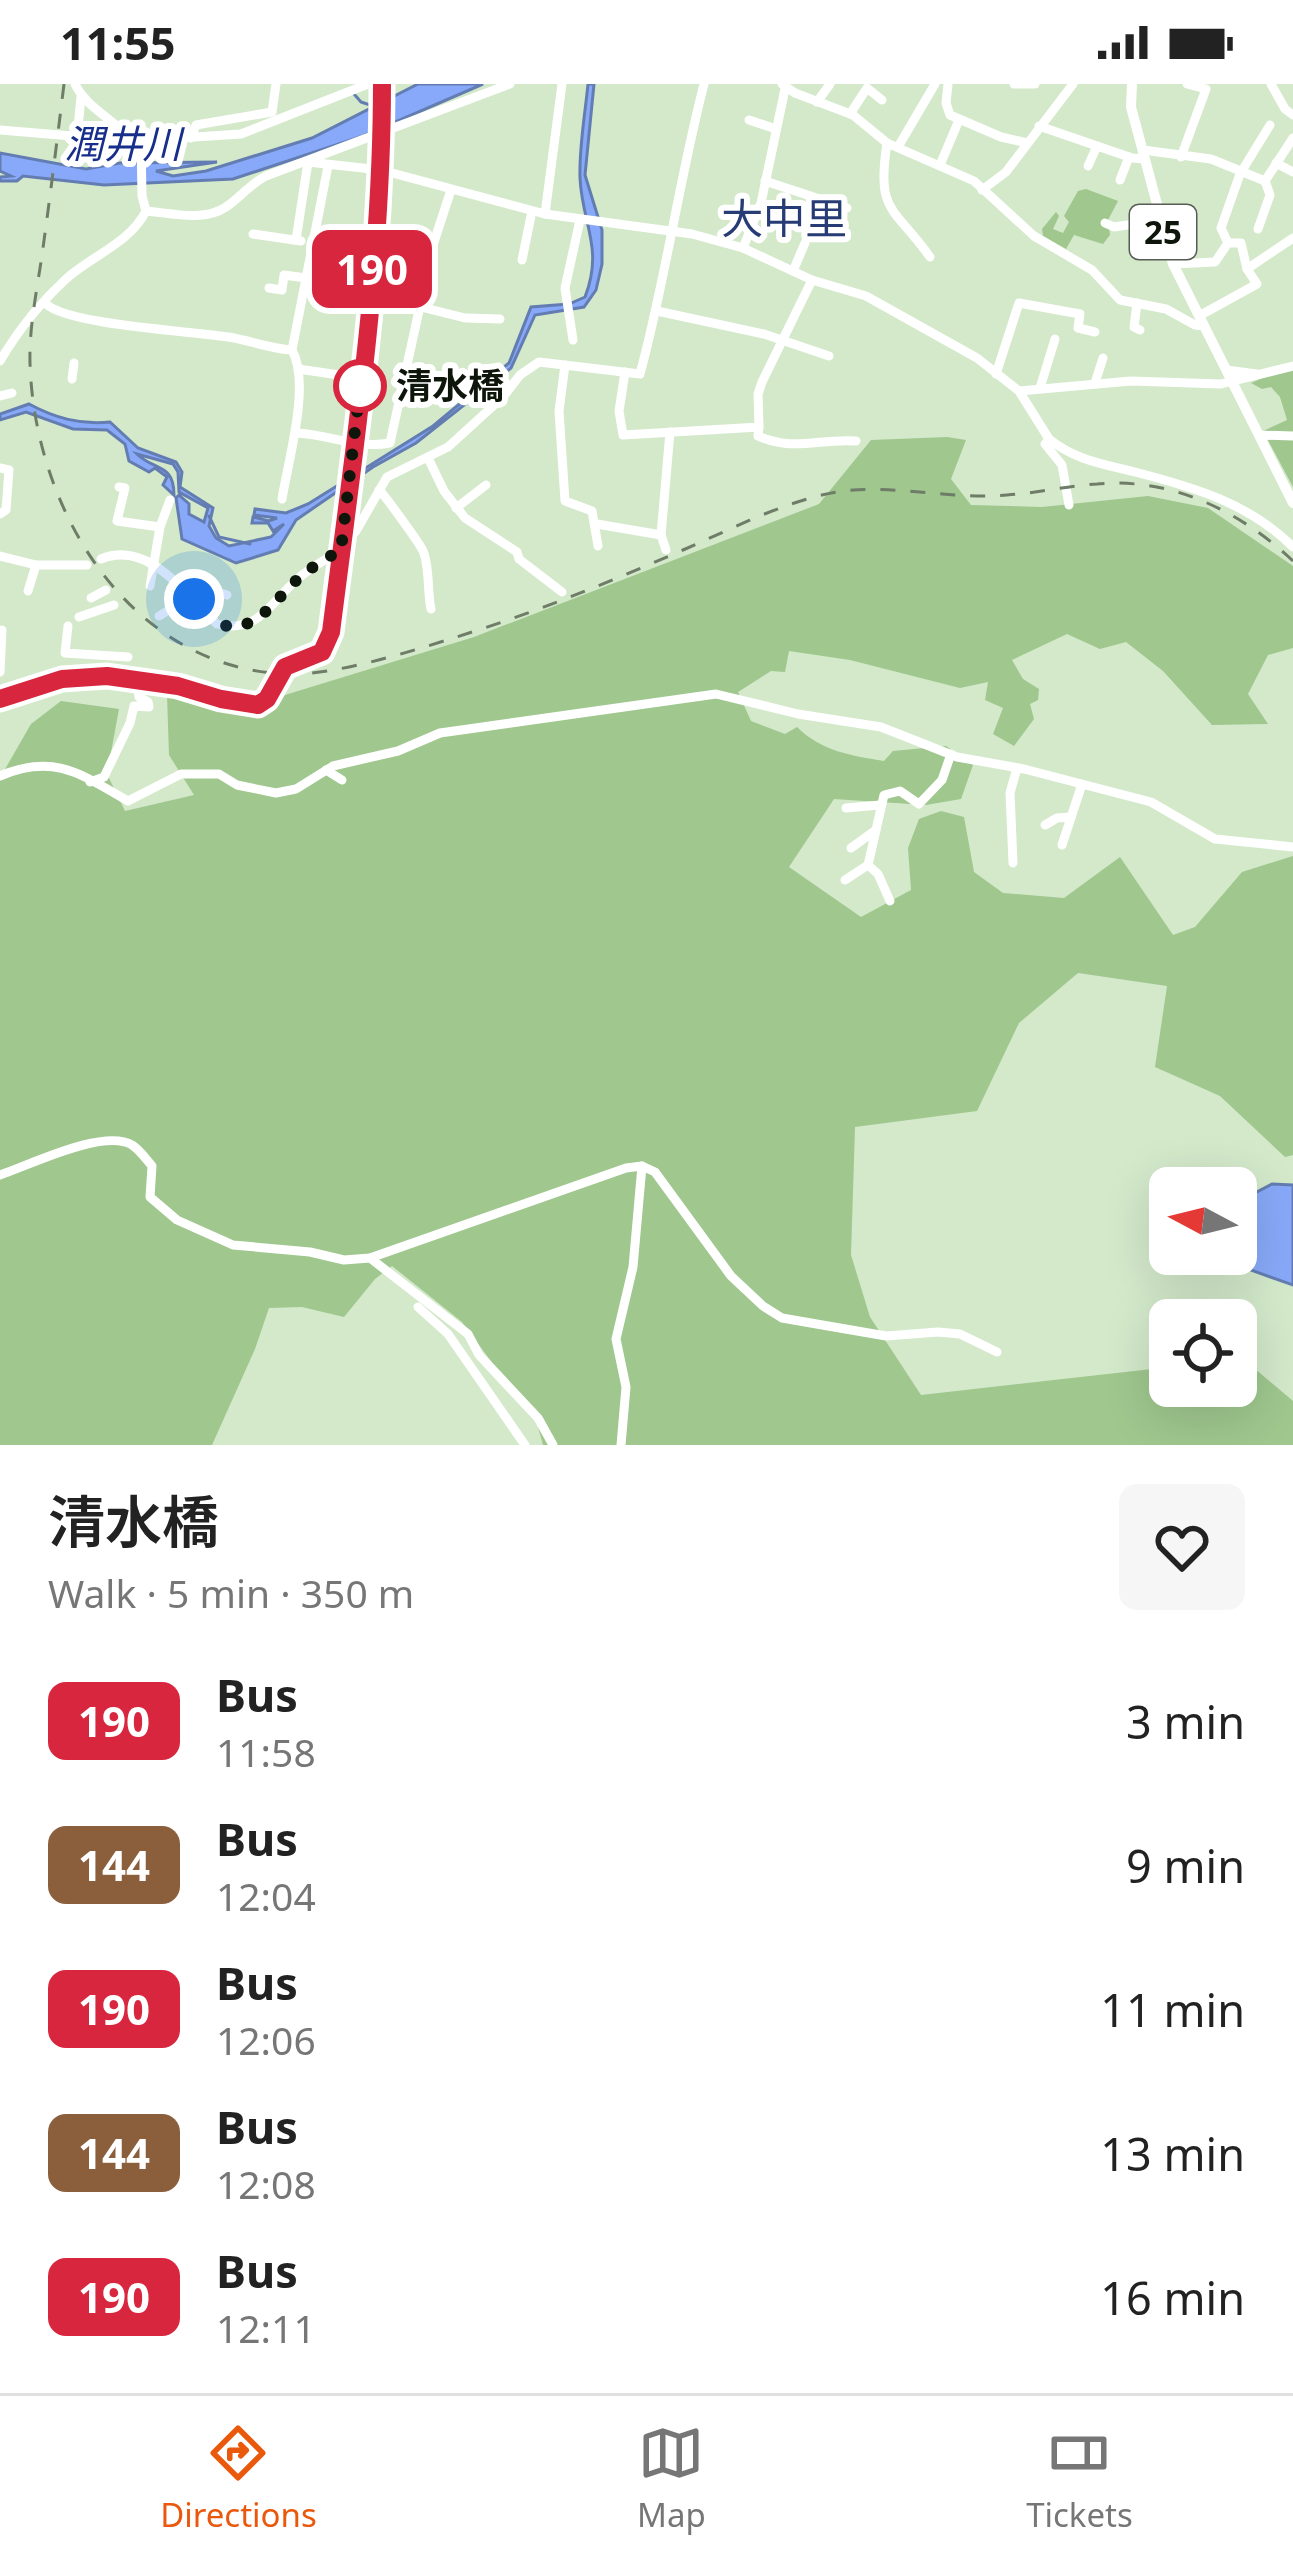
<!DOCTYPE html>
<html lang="en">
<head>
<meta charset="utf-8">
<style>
  :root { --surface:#fff; --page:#f6f6f6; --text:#222; --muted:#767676; --line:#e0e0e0; --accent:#ea580c }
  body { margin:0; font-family:"Noto Sans","Noto Sans JP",sans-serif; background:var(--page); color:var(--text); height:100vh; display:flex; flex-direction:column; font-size:45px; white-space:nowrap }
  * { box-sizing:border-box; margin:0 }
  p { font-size:39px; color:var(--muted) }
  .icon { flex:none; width:66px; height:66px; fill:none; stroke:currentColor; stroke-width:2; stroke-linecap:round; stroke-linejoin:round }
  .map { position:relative; height:1361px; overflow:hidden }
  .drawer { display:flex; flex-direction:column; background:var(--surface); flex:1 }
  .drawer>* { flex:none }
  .badge { padding:0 24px; border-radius:18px; font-size:42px; line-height:78px }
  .needle { width:78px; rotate:277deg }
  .tools { position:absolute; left:1149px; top:1083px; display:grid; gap:24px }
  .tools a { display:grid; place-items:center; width:108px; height:108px; border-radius:18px; background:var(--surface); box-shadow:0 12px 48px #0002; font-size:60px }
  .you { position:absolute; width:60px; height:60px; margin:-30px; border:9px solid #fff; border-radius:50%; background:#1a73e8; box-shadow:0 0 0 18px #1a73e833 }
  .map>.badge { position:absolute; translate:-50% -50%; box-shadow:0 0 0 6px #fff }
  .round { display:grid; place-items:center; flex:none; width:126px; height:126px; border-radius:18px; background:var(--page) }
  .summary { display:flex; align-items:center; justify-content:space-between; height:204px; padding:0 48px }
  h1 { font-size:57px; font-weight:600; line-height:90px }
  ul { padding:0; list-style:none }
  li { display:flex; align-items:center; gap:36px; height:144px; padding:0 48px }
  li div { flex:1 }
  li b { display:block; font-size:45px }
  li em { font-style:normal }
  li .badge { min-width:132px; font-weight:700; text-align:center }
  .status { display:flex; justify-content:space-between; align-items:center; height:84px; padding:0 60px; background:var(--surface); direction:ltr }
  .status svg { height:33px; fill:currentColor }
  .tab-bar { display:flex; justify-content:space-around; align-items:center; height:168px; border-top:3px solid var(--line); background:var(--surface); font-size:33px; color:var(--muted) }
  .tab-bar a { display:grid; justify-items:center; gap:6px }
  .tab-bar .current { color:var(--accent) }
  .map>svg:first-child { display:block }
  .green { fill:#9fc78e }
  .water { fill:#88a9f9; stroke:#637db2; stroke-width:3 }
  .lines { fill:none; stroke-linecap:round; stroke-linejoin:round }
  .stream { stroke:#637db2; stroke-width:3 }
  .minor { stroke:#fff; stroke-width:9 }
  .major { stroke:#fff; stroke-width:10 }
  .rail { stroke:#6e7c68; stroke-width:3; stroke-dasharray:15 15; stroke-linecap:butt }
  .line-casing { stroke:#fff; stroke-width:27 }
  .line { stroke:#d7263d; stroke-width:18 }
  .walk { stroke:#0e160b; stroke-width:12; stroke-dasharray:0 21.6 }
  .stop-dot { fill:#fff; stroke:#d7263d; stroke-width:6 }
  .labels { text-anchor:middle; stroke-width:12; stroke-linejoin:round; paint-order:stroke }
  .shield { fill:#fff; stroke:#565c54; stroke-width:3 }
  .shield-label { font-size:33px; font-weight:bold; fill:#0e160b }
  .stop-label { font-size:36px; font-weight:bold; fill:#0e160b; stroke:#fff; text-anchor:start }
  .water-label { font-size:39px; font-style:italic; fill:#172f8a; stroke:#fff }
  .quarter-label { font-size:42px; fill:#273c74; stroke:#fff }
</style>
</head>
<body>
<div class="status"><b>11:55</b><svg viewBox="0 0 49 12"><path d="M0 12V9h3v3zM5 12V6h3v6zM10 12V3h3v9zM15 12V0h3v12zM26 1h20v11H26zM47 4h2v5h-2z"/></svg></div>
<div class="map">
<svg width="1293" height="1361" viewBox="0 0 1293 1361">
  <rect width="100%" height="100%" fill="#d3e9ca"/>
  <g class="green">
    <polygon points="1086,105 1118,117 1108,136 1110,151 1103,160 1074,151 1066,165 1043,152 1042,145 1056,128 1059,132 1053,145 1063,149 1069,138 1064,132 1078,107"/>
    <polygon points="1293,281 1293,403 1263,347 1287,336 1280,313 1271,303 1262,305 1251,299"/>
    <path d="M947,353l19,3 -15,39 20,26 71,2 106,-11 60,12 85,58v82l-25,7 -20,39 20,30 -56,1 -49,-54 -37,-29 -26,7 -33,-15 -55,26 11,19 16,10 -1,11 -8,4 4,15 -20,27 -21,-12 10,-26 -18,-8 3,-18 -28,6 -110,-28 -61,-9 -4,21 -14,-1 -33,21 13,29 34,13 12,-7c24,24 55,29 87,34l9,-10 53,-5 27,19 -12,34 -35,6 -92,-6 -45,68 72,50 50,-27 -3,-42 11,-29 22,-8 23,6 10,55 29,21 61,5 56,-41 53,78 22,-8 47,-55 51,-16v299l-8,2 -65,-61 -65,-29 12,-81 -89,-13 -59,50 -42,88 -122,16 -4,128 19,62 51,78 249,-28v19h66v-20l18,2 39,33v44h-750l-6,-22 -75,-101 -70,-56 -17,13 -31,38 -42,-10 -33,1 -14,41 -43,96h-212v-667l31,-54 30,-23 58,8 -12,65 18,37 69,-16 -25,-40 -2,-60 39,9 59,7 20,-16 189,-58 345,-133 52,-64z"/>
  </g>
  <g class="water">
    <polygon points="418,0 483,0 363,52 233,95 104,101 23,92 17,97 0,97 0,93 11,92 0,87 0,69 86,85 120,79 217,78 156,87 173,92 206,87 312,54"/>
    <path d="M588,0h6l-9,91 17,55v34l-6,26 -12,17 -49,8 -24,53 -95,75 -43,24 -77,53 -18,30 -42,13 -54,-24 -6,-41 3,-3 10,9v10l15,8 4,-14 -29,-16 -1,-20 -5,-8 -36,-10c17,17 37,9 37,41l-11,-10 4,-8 -12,-9 -6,4 -20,-11 -4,-17 -18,-14 -34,-1 -47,-17 -26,8v-6l29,-10c26,14 51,21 81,18l28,26 38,14 6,10 -2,15 33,21 -4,18 7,12 13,8 42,-9 13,-13 -11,7 -5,-8h-16l1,-6 16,4 8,-3 -23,-3 1,-6 31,4 22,-9 125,-78 76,-63 22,-56 38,-3 16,-7c19,-49 -3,-73 -5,-119 -1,-31 5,-63 8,-94z"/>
    <polygon points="1272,1100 1293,1101 1293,1201 1248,1185 1245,1161 1255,1109"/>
  </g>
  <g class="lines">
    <g class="stream">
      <polyline points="354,10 361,18 376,23"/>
      <polyline points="209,432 219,453 250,460"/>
    </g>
    <g class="minor">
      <path d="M75,0c11,24 41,36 57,57"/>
      <polyline points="782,0 795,9 853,31 887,59 974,97 1034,152 1092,186 1120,216 1166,225 1195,241 1204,242"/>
      <polyline points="948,0 946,19 950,31 1001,53 1027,59"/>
      <polyline points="1014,0 1035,0"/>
      <polyline points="1271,0 1285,25 1293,31"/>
      <polyline points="817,18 830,0"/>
      <polyline points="850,30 867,4 882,16"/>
      <polyline points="749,36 776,45"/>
      <polyline points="1039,42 1132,74 1145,75"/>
      <polyline points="0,46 132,57 241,50 368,0"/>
      <polyline points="77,54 81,13"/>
      <polyline points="191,54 196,41 272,28 276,0"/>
      <path d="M887,59c-11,71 7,63 43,114"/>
      <polyline points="898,63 935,0"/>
      <polyline points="1143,66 1211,75 1265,97 1293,54"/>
      <polyline points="1181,73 1206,5 1187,0"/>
      <polyline points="308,78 381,86 545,130 692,150 743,164 812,196 866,212 977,274 1019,307 1049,355 1045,360 1062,381 1069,421"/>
      <polyline points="1276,79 1293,88"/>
      <polyline points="940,81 959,36"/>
      <polyline points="1088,82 1097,62"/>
      <polyline points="1120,96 1129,73"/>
      <polyline points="765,97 847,124"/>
      <polyline points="982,106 1006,88 1073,0"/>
      <path d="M146,127c25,2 58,11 80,-4 15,-10 24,-23 40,-31l244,-92"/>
      <polyline points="545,130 562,0"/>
      <polyline points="1105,139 1114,143 1160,136"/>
      <polyline points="1258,145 1270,111 1265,97"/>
      <polyline points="253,150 301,157"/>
      <polyline points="296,156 308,78"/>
      <polyline points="1228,159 1241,159 1247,185"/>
      <polyline points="743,164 761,119 785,5"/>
      <polyline points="522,176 532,127"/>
      <polyline points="309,180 426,195"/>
      <polyline points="1173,180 1215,178 1228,159 1221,144 1240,90 1270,41"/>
      <polyline points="793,187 805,159"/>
      <polyline points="269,204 282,206 284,191 306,194"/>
      <polyline points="1137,219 1134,243 1140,246"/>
      <path d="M46,220c23,21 144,27 182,33 21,3 42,12 64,13 19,34 -4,111 -10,149"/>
      <polyline points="421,223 465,234 500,235"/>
      <polyline points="657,227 764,250 829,272"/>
      <polyline points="1199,232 1257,200 1247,185 1293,154"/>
      <polyline points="573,256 565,204 580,136"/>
      <polyline points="292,266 328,82"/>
      <path d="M0,277c17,-29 41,-59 66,-82 25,-23 64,-36 80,-68l-4,-15 -1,-55"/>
      <polyline points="565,281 559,327 565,417 592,427 598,462"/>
      <polyline points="298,285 360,294"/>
      <polyline points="1226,286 1257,290"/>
      <polyline points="625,288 619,327 623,351 759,343 758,310 762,298 812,196"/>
      <polyline points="996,290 1019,219 1080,230 1078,244 1095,248"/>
      <polyline points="72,295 74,279"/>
      <polyline points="1095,299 1103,274"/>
      <polyline points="1040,304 1055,255"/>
      <polyline points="1019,307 1131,297 1221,300 1293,282"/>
      <polyline points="0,312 12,309"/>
      <path d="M759,343l-1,9c35,16 62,2 98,5"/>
      <path d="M298,349c33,2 59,16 92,10l44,-201 17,-52"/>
      <polyline points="1259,351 1293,352"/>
      <path d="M1049,355c26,21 54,25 86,33 58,15 114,31 158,75"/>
      <polyline points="428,374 444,407 465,434 517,468 519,475 562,508"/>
      <polyline points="0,384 9,386 6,426 0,430"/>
      <polyline points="119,403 125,404 117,437 160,443 150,502"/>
      <path d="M379,406c5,4 41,54 44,61 7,16 4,40 8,58"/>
      <polyline points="456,424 486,401"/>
      <polyline points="597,440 661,451"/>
      <polyline points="160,443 170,416"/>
      <path d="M343,452l7,1 6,-6 31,-54 61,-30 55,-50 17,-22 19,-13 101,12c26,-96 39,-194 64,-290"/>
      <polyline points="666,466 661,451 670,348"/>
      <polyline points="0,472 36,481 87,481"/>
      <path d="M101,475c48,-20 86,37 116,65 43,11 55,-25 84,-48 12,-10 27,-18 40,-26"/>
      <polyline points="28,507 36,481"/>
      <polyline points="189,509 202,503 227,511"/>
      <polyline points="91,514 106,506"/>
      <polyline points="159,532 192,512"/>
      <polyline points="79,533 114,521"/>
      <polyline points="68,542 65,569 128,573"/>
      <polyline points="0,588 2,546"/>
      <polyline points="326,686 342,696"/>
      <path d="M0,692c54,-23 81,-2 128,25l53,-27h38l18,11 39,8 20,-4 37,-23 65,-15 42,-18 276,-39 82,20 83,13 76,30 67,12 127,33 64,37 78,8"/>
      <polyline points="90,698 104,693 130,639 134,622 149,623 148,618 139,613 137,597"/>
      <polyline points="846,724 880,721"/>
      <polyline points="1045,741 1057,734 1071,733"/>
      <polyline points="1062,761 1082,700"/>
      <polyline points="851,764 876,746"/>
      <polyline points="1013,779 1010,709 1017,684"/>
      <polyline points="845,796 868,781"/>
      <polyline points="890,817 878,790 868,781 884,711 900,707 919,720 942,696 951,670"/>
      <path d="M0,1091c30,-10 104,-47 132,-30 7,4 14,14 20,21l-2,31 27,23 56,25 77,7 34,8 26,-2 256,-90 16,-2 13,6 76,104 32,30 19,12 104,18 52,-4 22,2 37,18"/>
      <polyline points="370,1174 468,1250 479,1271 538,1334 553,1361"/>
      <polyline points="418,1223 448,1250 525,1361"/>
      <polyline points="621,1361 626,1303 616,1255 633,1183 642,1082"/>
    </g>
    <g class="major">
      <polyline points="1132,0 1131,23 1173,180 1293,419"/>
      <path d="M0,615l63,-20 44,-3 71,10 80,19 9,-6 18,-32 28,-9 13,-13c18,-53 22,-144 28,-201 10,-121 27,-239 28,-360"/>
    </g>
    <path class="rail" d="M64,0c-7,57 -14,114 -22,171 -5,35 -13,72 -12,108 4,145 98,305 257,311 50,2 135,-26 185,-42 72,-23 142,-52 211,-82 44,-19 88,-42 135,-54 63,-17 125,5 189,-1 30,-2 60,-9 90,-11 74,-7 143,27 196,77"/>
  </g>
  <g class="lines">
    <defs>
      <path id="line" d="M0,615l62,-20 45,-3 71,10 43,13 37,6 9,-6 18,-32 37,-15 9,-20c23,-181 51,-365 51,-548"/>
    </defs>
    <use href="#line" class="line-casing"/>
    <use href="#line" class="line"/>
    <path class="walk" d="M194,515l23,25c41,11 55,-23 82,-46 12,-11 28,-20 42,-28l20,-171 -1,7"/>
  </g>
  <circle class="stop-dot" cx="360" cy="302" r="24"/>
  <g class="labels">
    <rect class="shield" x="1130" y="121" width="66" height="54" rx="9"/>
    <g class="shield-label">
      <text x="1163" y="160">25</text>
    </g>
    <g class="stop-label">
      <text x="396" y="315">清水橋</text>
    </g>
    <g class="water-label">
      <text x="123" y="74">潤井川</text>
    </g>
    <g class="quarter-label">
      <text x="784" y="150">大中里</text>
    </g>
  </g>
</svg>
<div class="tools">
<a><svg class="needle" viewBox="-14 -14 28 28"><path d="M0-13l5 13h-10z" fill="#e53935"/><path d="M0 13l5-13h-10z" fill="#767676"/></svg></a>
<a><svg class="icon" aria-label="locate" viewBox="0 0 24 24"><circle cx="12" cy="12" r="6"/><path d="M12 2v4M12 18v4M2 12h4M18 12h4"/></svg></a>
</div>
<div class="you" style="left:194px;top:515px"></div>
<b class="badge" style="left:372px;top:185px;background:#d7263d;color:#fff">190</b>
</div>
<section class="drawer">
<div class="summary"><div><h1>清水橋</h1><p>Walk · 5 min · 350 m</p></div><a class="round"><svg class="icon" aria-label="heart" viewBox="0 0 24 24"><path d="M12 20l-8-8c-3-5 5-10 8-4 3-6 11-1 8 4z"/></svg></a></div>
<ul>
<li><span class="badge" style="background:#d7263d;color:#fff">190</span><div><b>Bus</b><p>11:58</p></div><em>3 min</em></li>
<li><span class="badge" style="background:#8b5e3c;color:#fff">144</span><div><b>Bus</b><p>12:04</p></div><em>9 min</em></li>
<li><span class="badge" style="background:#d7263d;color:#fff">190</span><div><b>Bus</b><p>12:06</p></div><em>11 min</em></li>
<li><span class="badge" style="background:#8b5e3c;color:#fff">144</span><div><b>Bus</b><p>12:08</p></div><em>13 min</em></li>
<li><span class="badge" style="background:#d7263d;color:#fff">190</span><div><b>Bus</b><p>12:11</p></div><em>16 min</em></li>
</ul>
</section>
<nav class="tab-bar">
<a class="current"><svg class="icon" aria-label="directions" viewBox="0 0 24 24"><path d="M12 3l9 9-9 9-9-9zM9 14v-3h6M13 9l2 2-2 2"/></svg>Directions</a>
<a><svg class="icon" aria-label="map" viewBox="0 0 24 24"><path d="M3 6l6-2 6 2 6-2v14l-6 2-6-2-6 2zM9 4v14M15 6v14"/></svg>Map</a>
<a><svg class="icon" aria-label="tickets" viewBox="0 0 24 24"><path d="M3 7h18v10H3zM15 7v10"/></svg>Tickets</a>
</nav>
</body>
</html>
